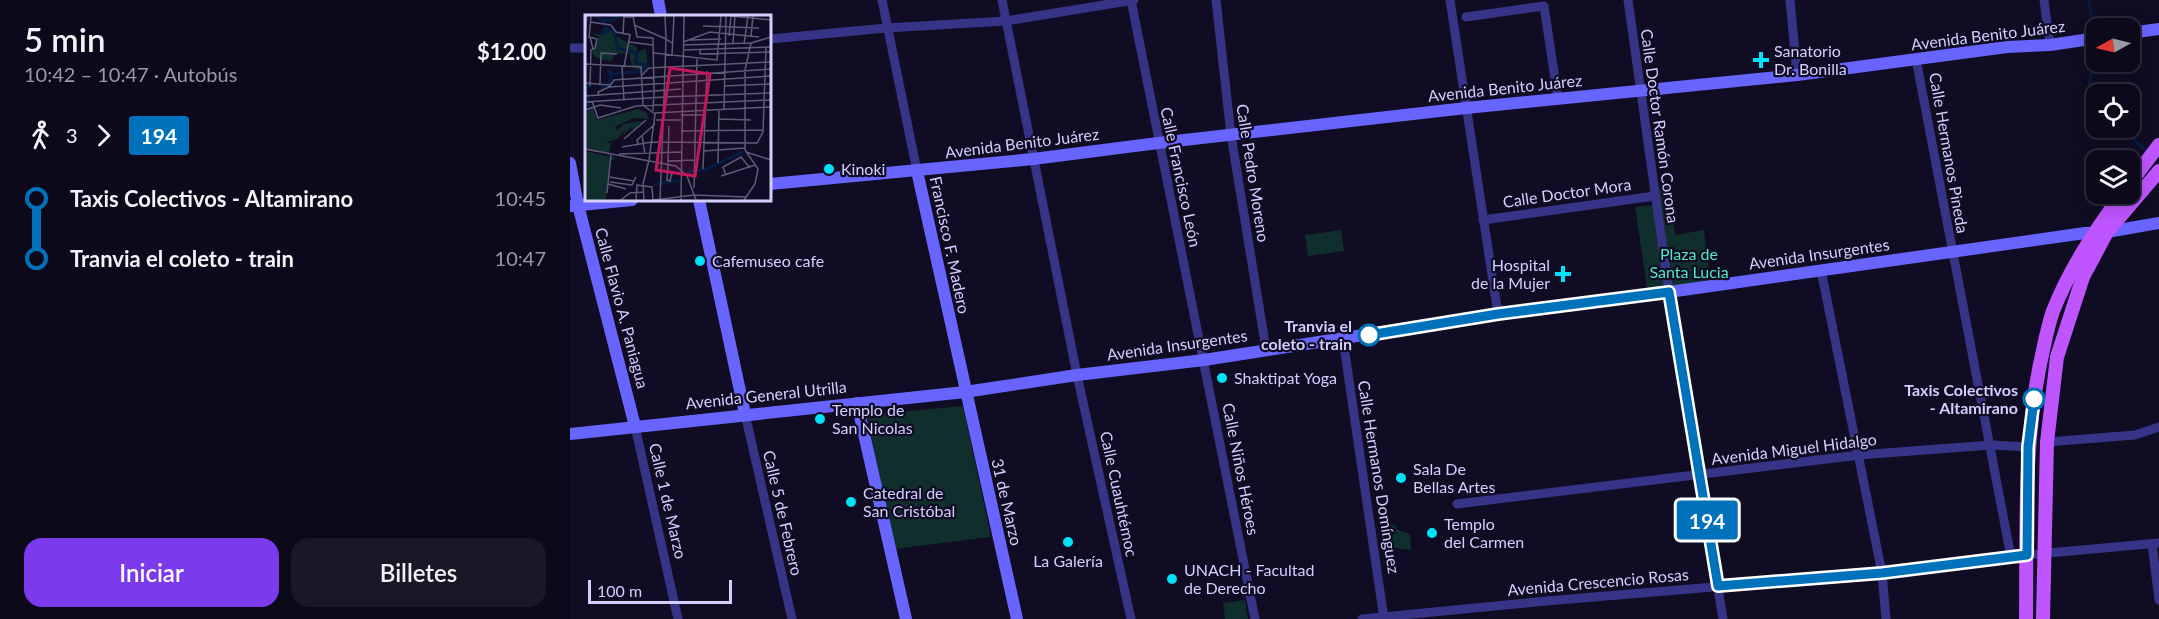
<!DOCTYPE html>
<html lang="es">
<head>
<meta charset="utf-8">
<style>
  :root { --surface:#0c091a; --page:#1a1727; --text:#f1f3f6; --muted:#9a9aa2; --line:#2c2a39; --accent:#7c3aed }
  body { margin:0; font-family:Lato,sans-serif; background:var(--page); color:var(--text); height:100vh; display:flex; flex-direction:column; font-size:22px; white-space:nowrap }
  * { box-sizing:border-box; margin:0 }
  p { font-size:20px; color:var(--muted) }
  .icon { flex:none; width:33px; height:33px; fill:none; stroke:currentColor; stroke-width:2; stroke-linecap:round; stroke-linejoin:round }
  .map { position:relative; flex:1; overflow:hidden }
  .drawer { display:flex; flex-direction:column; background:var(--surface); width:570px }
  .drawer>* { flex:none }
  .badge { padding:0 12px; border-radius:4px; font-size:21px; line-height:39px }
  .needle { width:39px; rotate:262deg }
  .tools { position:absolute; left:1516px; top:18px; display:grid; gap:12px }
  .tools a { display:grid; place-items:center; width:54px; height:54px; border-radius:12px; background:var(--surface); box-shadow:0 3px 15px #0003,0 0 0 2px var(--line); font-size:30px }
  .scale { position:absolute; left:18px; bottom:15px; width:144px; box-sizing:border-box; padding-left:6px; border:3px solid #d4ceff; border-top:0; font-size:16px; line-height:21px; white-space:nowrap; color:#d4ceff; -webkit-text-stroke:4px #100c23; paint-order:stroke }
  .map>.badge { position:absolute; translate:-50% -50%; box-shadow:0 0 0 3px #fff }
  .legs { display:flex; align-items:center; gap:9px; height:66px; padding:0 24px; font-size:20px }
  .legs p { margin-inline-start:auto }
  .overview { display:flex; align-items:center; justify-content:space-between; height:102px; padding:0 24px }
  h1 { font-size:33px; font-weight:600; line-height:45px }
  .primary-button { display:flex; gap:12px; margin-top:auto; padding:12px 24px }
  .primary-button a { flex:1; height:69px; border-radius:18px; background:var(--accent); color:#fff; font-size:24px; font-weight:600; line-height:69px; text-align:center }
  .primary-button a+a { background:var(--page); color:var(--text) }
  ul { padding:0 24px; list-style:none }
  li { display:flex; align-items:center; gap:21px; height:60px; font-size:22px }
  li i { display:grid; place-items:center; width:9px; height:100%; margin:0 8px; background:currentColor }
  li i::after { content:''; width:15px; height:15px; margin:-8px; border:4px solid; border-radius:50%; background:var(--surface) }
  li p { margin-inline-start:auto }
  li:first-child i { background:linear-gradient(#0000 50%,currentColor 0) }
  li:last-child i { background:linear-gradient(currentColor 50%,#0000 0) }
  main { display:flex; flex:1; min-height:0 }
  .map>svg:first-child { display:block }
  .green { fill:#0f2e2c }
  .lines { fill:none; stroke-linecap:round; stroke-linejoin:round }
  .stream { stroke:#061c43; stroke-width:3 }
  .street { stroke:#363486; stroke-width:9 }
  .secondary { stroke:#6865ff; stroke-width:12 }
  .primary { stroke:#be55ff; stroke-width:14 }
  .line-1-casing { stroke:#fff; stroke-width:14 }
  .line-1 { stroke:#0072bc; stroke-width:9 }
  .poi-dot { fill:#00e2f9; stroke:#100c23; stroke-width:2 }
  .stop-1-dot { fill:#fff; stroke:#0072bc; stroke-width:3 }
  .labels { text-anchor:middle; stroke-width:4.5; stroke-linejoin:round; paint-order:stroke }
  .street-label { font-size:16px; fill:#d4ceff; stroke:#100c23 }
  .poi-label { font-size:16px; fill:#d4ceff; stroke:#100c23; text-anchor:start }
  .park-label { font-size:16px; fill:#52e7c1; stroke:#100c23 }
  .stop-label { font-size:16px; font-weight:bold; fill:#d4ceff; stroke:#100c23; text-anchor:end }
  .inset-river { fill:none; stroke:#061c43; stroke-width:3 }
  .inset-road { fill:none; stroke:#5e5a7b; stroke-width:1.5 }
  .view { fill:#c2185b; fill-opacity:0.15; stroke:#c2185b; stroke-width:3 }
  .inset-edge { fill:none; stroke:#d4ceff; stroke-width:3 }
</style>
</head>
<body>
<main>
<section class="drawer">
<div class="overview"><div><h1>5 min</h1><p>10:42 – 10:47 · Autobús</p></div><b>$12.00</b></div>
<div class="legs"><svg class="icon" aria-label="walk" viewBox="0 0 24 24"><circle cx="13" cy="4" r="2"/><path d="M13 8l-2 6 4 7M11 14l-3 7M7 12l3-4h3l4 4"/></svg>3<svg class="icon" aria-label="forward" viewBox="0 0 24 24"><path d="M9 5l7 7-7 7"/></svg><b class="badge" style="background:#0072bc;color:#fff">194</b></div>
<ul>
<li><i style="color:#0072bc"></i><b>Taxis Colectivos - Altamirano</b><p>10:45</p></li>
<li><i style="color:#0072bc"></i><b>Tranvia el coleto - train</b><p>10:47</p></li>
</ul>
<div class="primary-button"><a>Iniciar</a><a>Billetes</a></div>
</section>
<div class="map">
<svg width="1589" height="619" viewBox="0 0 1589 619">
  <rect width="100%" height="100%" fill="#100c23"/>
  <g class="green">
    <polygon points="1099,185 1105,235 1134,230 1140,280 1102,288 1089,187"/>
    <polygon points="1084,205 1096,287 1078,293 1065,207"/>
    <polygon points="771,230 774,251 738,256 735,235"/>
    <polygon points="393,406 421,537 324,549 297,415"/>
    <polygon points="813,520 826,526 826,529 840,534 841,550 817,547"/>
    <polygon points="675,600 678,619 655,619 653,603"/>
  </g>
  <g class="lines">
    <g class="stream">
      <polyline points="1519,0 1524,34"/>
      <polyline points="1525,40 1527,53"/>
      <polyline points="1527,55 1519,82 1527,94"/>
      <polyline points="1550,128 1578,152"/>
    </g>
    <g class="street">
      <polyline points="312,0 347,171"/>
      <polyline points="432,0 507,375 561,619"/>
      <path d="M561,0c40,207 84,412 124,619"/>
      <polyline points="646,0 661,135 696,349"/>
      <polyline points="880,0 928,314"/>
      <polyline points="1058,0 1099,292 1153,619"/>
      <polyline points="1220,0 1227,75"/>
      <polyline points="1474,0 1480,45"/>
      <polyline points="896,17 974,6 988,99"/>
      <polyline points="200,39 316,28 436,21 564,0"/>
      <polyline points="0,48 16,48"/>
      <polyline points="1346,59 1441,557"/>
      <polyline points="913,220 1085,196"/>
      <polyline points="1251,270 1312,573 1316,619"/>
      <polyline points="773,339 814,619"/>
      <polyline points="175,414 222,619"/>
      <polyline points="65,426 108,619"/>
      <polyline points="1477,442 1565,435 1589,427"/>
      <polyline points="887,504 1289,455 1421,445 1458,447"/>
      <polyline points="1582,544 1589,600"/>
      <polyline points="792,619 976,601 1312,573 1457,555 1589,543"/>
    </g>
    <g class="secondary">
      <polyline points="88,0 91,16"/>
      <polyline points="1560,33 1589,29"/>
      <polyline points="0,163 8,205 65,426"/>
      <polyline points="347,171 447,619"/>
      <polyline points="200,184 463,159 588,143 896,108 1227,75 1437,47 1480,45 1527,38"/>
      <polyline points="129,200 175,414"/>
      <polyline points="1,206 62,200"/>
      <polyline points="287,403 336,619"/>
      <polyline points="0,434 395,392 507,375 634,360 928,314 1099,292 1515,233 1537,232 1589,223"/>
    </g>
    <g class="primary">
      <polyline points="1560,183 1589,145"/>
      <path d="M1456,619c1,-85 -3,-171 14,-255 4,-17 7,-36 13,-53 17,-43 42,-80 69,-117"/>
      <polyline points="1473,619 1477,442 1487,357 1513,277 1537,232 1589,171"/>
    </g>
  </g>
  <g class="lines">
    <defs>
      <polyline id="line-1" points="799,335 928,314 1099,292 1148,586 1312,573 1457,555 1458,447 1464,399"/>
    </defs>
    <use href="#line-1" class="line-1-casing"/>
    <use href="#line-1" class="line-1"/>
  </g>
  <g class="poi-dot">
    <path d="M1188 51h6v6h6v6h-6v6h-6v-6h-6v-6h6z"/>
    <circle cx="259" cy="169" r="6"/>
    <circle cx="130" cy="261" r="6"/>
    <path d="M990 265h6v6h6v6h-6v6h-6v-6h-6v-6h6z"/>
    <circle cx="652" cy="378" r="6"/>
    <circle cx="250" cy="419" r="6"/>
    <circle cx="831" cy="478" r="6"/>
    <circle cx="281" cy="502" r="6"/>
    <circle cx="862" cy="533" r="6"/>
    <circle cx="498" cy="542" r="6"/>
    <circle cx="602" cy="579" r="6"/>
  </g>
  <g class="stop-1-dot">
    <circle cx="799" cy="335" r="10"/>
    <circle cx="1464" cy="399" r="10"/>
  </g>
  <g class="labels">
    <g class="street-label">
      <text transform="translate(1418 35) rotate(-7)" y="6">Avenida Benito Juárez</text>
      <text transform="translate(935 88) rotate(-6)" y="6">Avenida Benito Juárez</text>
      <text transform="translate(1090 126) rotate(82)" y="6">Calle Doctor Ramón Corona</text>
      <text transform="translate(452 143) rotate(-7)" y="6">Avenida Benito Juárez</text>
      <text transform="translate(1379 153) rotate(80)" y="6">Calle Hermanos Pineda</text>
      <text transform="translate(683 173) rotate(81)" y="6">Calle Pedro Moreno</text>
      <text transform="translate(611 177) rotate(78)" y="6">Calle Francisco León</text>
      <text transform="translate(997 193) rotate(-8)" y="6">Calle Doctor Mora</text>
      <text transform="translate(380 245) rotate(78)" y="6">Francisco F. Madero</text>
      <text transform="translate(1249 254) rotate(-8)" y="6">Avenida Insurgentes</text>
      <text transform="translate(52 308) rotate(75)" y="6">Calle Flavio A. Paniagua</text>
      <text transform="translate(607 345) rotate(-8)" y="6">Avenida Insurgentes</text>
      <text transform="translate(196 395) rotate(-6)" y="6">Avenida General Utrilla</text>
      <text transform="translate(1224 449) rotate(-7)" y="6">Avenida Miguel Hidalgo</text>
      <text transform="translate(671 469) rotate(79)" y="6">Calle Niños Héroes</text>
      <text transform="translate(809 477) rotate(81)" y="6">Calle Hermanos Domínguez</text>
      <text transform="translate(549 494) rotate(78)" y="6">Calle Cuauhtémoc</text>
      <text transform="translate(98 501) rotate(77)" y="6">Calle 1 de Marzo</text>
      <text transform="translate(437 502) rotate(77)" y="6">31 de Marzo</text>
      <text transform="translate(213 513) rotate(77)" y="6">Calle 5 de Febrero</text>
      <text transform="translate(1028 582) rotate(-5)" y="6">Avenida Crescencio Rosas</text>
    </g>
    <g class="poi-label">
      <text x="1204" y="57">Sanatorio<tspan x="1204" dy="18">Dr. Bonilla</tspan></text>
      <text x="271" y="175">Kinoki</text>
      <text x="142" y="267">Cafemuseo cafe</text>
      <text x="980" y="271" text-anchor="end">Hospital<tspan x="980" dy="18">de la Mujer</tspan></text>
      <text x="664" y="384">Shaktipat Yoga</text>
      <text x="262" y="416">Templo de<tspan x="262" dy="18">San Nicolas</tspan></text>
      <text x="843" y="475">Sala De<tspan x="843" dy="18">Bellas Artes</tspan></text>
      <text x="293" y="499">Catedral de<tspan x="293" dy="18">San Cristóbal</tspan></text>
      <text x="874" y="530">Templo<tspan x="874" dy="18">del Carmen</tspan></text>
      <text x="498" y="567" text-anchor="middle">La Galería</text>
      <text x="614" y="576">UNACH - Facultad<tspan x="614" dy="18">de Derecho</tspan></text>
    </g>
    <g class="park-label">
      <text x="1119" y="260">Plaza de<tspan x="1119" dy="18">Santa Lucia</tspan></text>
    </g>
    <g class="stop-label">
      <text x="782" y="332">Tranvia el<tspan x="782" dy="18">coleto - train</tspan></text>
      <text x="1448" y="396">Taxis Colectivos<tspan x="1448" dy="18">- Altamirano</tspan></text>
    </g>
  </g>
  <g transform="translate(15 15)">
    <rect width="186" height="186" fill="#100c23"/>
    <path d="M19,12l9,2 3,7 22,12 -2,4 10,-3 2,19 -6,4 -10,-6 -3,-13 -14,1 -4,7 -15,-3 -4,-5 7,-16 -10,-5 11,3zM8,92l4,13 41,-11 8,3 3,7 -16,-1 -18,9 2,3 7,-6 18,-3 -8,9 -3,-3 -8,9 2,-6 -8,9 -11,4h5l-2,10 -24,-4v-38zM0,136l32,7 -7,3 -4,39h-21z" fill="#0f2e2c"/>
    <path class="inset-river" d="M12,1l9,8 -3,9 10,-4 5,19 19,5 -1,10 11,2 -4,6 -30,3 -5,-4 3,7 -3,9h-9M16,4l11,2 5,-4 -6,-1M0,97l4,-3 -3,-21 6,-3M102,157l17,-2 39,-18M68,170l26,-5"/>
    <path class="inset-road" d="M48,1h27M80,1l1,23 6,4M146,1l40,4M5,7l21,3M26,10l5,7 15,3M118,11l56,2M0,19l2,-18M38,19l1,-17h9M144,21l2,-20M166,21l2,-20M4,23l2,-22M105,25l31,-1M44,27l24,3M98,27l27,-10 49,5M148,28l2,-27M166,28l-6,27v80l13,19 -3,15M166,28l20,-6M159,29l4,-28M98,30l68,-2M115,34v5l71,-2M98,35l88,-3M69,38l63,7 4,-44M87,40l2,-39M0,49l56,3 2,38M37,51l2,35M39,52l6,-32M57,60l7,-7 122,-6M0,68l25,2M15,69l1,-31 16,1M5,71l1,-36 4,-2 2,-9 -7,-2 3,12M139,71l47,-2M24,72l5,-7 157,-11M0,81l69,-5 -1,-53 -16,-1 -4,-21M14,81l-1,-4 11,-5 162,-11M7,86l6,17 38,-12 135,-6M0,87l79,-5 2,-58 -32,-14M59,91l11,8 -6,46M139,94l2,-93M0,95l15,-5 21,3M68,96l1,-20 27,-2M70,98l116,-6M96,100h23M134,104l32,1M71,105h25M96,116l82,-1M57,120l3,19M39,124l22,-19M53,129l-1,-4 18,-16M37,132l30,-5 105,1 6,-11 3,-85M0,134l91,17 11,10 9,24M119,136l41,-3M161,137l25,8M34,139l62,-2M83,146l26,-1M83,148l1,-37M133,148l1,-54M83,150l-1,15 3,1 2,-8 -4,-1M118,154l4,-98M141,160l-3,-8 18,-10 9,11M136,161l34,-11M25,162l24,4M25,167l22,3 4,-8M23,169l18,5M59,171l8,1 1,13M109,173l3,-131M22,178l4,-38M36,185l9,-7 14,-1M51,185l1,-15 6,1M59,185l-1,-16 6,-24M69,185l40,-5 53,2M75,185l4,-103 107,-4M96,185l3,-184M159,185l11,-16"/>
    <path class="view" d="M85,53l40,6 -15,102 -39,-6z"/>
    <rect width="186" height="186" class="inset-edge"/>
  </g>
</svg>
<div class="tools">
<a><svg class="needle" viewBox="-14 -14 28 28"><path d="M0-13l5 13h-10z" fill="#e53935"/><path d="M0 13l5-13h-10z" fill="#9a9aa2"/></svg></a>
<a><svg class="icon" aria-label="locate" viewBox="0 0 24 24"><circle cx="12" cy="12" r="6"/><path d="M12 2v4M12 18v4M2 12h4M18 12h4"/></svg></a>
<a><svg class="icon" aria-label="layers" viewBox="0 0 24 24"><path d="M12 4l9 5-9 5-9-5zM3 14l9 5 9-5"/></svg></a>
</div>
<div class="scale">100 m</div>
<b class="badge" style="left:1137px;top:520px;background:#0072bc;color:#fff">194</b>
</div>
</main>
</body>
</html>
